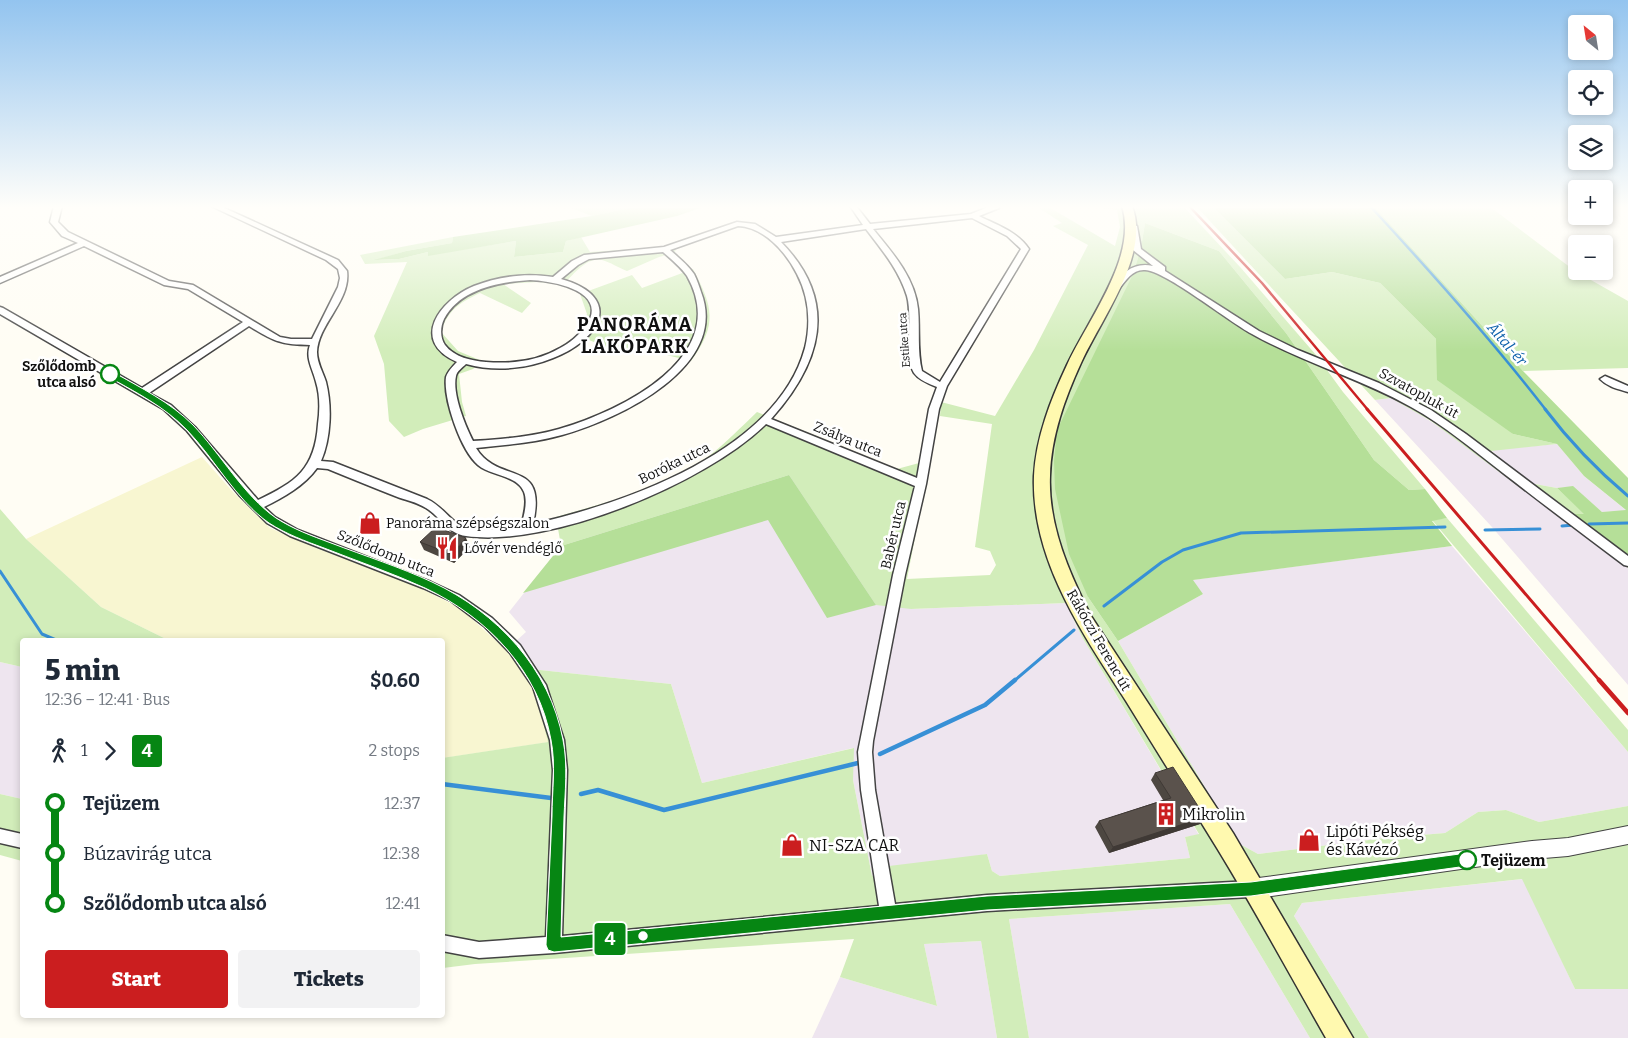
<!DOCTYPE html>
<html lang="en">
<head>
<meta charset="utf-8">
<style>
  :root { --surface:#fff; --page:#f2f2f3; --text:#1f2937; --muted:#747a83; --accent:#cb1e1f }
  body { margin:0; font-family:Bitter,serif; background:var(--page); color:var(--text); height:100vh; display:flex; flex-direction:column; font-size:19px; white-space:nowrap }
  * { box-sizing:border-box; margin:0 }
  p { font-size:16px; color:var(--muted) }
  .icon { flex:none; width:28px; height:28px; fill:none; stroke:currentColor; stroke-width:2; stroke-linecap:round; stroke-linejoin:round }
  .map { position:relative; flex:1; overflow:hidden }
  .panel { position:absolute; left:20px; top:638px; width:425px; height:380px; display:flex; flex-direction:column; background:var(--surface); border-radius:5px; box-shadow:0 2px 8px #0003 }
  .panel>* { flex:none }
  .badge { padding:0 10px; border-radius:4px; font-size:18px; line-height:32px }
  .needle { width:32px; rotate:330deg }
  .controls { position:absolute; left:1568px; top:15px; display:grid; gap:10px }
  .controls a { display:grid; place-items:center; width:45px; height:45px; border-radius:5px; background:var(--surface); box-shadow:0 2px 8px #0003; font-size:25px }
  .map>.badge { position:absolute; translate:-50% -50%; box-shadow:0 0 0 2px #fff }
  .legs { display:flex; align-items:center; gap:8px; height:55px; padding:0 25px; font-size:16px }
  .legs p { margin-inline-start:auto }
  .overview { display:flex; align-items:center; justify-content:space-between; height:85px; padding:0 25px }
  h1 { font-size:28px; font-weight:800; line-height:38px }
  .primary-button { display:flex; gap:10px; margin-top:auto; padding:10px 25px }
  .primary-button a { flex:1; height:58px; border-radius:5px; background:var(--accent); color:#fff; font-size:20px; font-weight:800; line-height:58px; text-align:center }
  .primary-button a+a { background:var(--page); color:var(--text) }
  ul { padding:0 25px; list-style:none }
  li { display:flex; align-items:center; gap:18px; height:50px; font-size:19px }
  li i { display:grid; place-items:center; width:8px; height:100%; margin:0 6px; background:currentColor }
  li i::after { content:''; width:12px; height:12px; margin:-6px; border:4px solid; border-radius:50%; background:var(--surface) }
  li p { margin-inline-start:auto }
  li:first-child i { background:linear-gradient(#0000 50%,currentColor 0) }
  li:last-child i { background:linear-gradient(currentColor 50%,#0000 0) }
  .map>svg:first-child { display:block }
  .industrial { fill:#eee5ef }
  .farmland { fill:#f8f6d1 }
  .green { fill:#d2edba }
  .forest { fill:#b5df98 }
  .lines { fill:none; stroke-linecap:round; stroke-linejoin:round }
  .stream-far2 { stroke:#3790d6; stroke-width:2.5 }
  .stream-far1 { stroke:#3790d6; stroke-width:3 }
  .stream { stroke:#3790d6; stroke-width:4.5 }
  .minor-casing { stroke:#434343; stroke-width:3 }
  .tertiary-casing { stroke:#434343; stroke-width:2 }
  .secondary-casing { stroke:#323232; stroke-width:3 }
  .minor { fill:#fff; fill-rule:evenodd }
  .tertiary { fill:#fff; fill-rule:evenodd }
  .secondary { fill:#fff9af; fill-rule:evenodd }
  .rail-far2 { stroke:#cb1e1f; stroke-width:2.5 }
  .rail-far1 { stroke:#cb1e1f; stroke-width:3 }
  .rail { stroke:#cb1e1f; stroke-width:4.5 }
  .wall { fill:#4d4741 }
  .shaded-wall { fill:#3f3935 }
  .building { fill:#5a524c; stroke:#3f3935 }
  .line-1 { fill:#068613; stroke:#fff }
  .stop-1-dot { fill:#fff; stroke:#068613; stroke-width:2.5 }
  .labels { text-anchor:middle; stroke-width:5; stroke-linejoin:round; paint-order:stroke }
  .far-street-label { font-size:11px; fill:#101010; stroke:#fff }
  .stop-label { font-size:14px; font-weight:bold; fill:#101010; stroke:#fff; text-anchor:end }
  .street-label { font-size:14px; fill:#101010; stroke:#fff }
  .poi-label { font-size:14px; fill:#101010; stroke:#fff; text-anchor:start }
  .water-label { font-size:15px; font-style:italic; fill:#0f62ac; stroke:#fff }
  .near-poi-label { font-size:16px; fill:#101010; stroke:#fff; text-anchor:start }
  .near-stop-label { font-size:16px; font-weight:bold; fill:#101010; stroke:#fff; text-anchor:start }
  .district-label { font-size:19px; font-weight:bold; letter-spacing:1px; fill:#101010; stroke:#fff }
</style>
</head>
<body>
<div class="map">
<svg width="1628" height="1038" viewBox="0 0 1628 1038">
  <rect width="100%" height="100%" fill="#fffdf4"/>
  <g class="industrial">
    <polygon points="1391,398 1405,405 1452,435 1628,568 1628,685 1491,526 1375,400"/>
    <polygon points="1557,444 1584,476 1627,511 1602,512 1573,487 1557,488 1529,483 1491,450"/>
    <polygon points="789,475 911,609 1066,603 1082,637 1199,835 1185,837 1190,858 1000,876 992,871 987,854 872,876 853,780 853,748 702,783 671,684 521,668 506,650 526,632 509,612 561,546"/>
    <polygon points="1452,546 1628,752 1628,806 1539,822 1506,810 1478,812 1445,833 1385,838 1258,854 1238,843 1118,641 1203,594 1192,580"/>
    <polygon points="0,662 22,667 22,799 0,794"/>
    <polygon points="1523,879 1575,989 1628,989 1628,1038 1369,1038 1294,916 1302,903"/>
    <polygon points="1230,904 1310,1038 1029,1038 1009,919"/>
    <polygon points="981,941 997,1038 812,1038 840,977 937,1006 924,944"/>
  </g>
  <polygon class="farmland" points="202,457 233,492 270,528 316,548 412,584 460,608 506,650 535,690 549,742 443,758 442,640 168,640 101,607 26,539"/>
  <g class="green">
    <polygon points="566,206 638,206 592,216"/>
    <path d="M1036,206h11l68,40 5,-19 -3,-17 -27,-4h93l58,62 75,87 27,37 82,97 -16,1 -35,-30 -88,-127 -67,-82 -74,-28 -4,25 -8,26 -45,323 30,44 120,202 20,11 127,-16 60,-5 33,-21 28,-2 33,12 89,-16v183h-53l-53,-110 -220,24 -8,13 75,122h-59l-80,-134 -221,15 20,119h-32l-16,-97 -57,3 13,62 -97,-29 14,-38 -379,25 -32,4 -1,-210 106,-16 -13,-52 -14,-22 150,16 31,99 152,-35 -1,32 19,96 17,-10 98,-12 5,17 8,5 190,-18 -5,-21 14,-3 -117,-197 -16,-34 -155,6 -35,-4 -87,-130 -228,71 -5,-29c52,-15 109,-29 153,-61 17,-13 32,-29 48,-44l140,57 33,-9 -23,119 83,-4 6,-10 -6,-14 -15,-4 17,-123 -52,-8 1,-14 54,14 39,-66 54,-105 -35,-19 9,-3z"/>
    <polygon points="1196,206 1212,206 1285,279 1332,272 1380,283 1436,339 1513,434 1557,444 1491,451 1529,483 1557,488 1585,514 1572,514 1628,556 1628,568 1431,421 1391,398 1375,400"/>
    <polygon points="1374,206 1489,206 1575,271 1628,301 1628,368 1523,371"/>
    <path d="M453,237l-1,6 -46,8 -30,9 23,-1 29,-7v3l88,-14 -2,16 49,-5 3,-11 15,-4 9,15 72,-5 9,-3 5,6 -2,3 -15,4 -32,14c-8,-3 -17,-9 -25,-11 -15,-4 -30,16 -39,25l-25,-3 -35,2 28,19 -9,10 -42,-20c-21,10 -32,17 -39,39l17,19 24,10 -9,8 -14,5 3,28 4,14 -43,13 -19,8 -15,-16 -5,-57 -10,-28 33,-74 -42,2 -5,-9z"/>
    <path d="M693,269c20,38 25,55 -2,92l-57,-14 -9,8 -48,-20 10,-21 -7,-20 52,-19 10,13z"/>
    <polygon points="0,509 26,539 101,607 168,640 22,640 22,667 0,662"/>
    <polygon points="1447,518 1628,730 1628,752 1432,520"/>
    <polygon points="0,794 22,799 22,861 0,855"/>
  </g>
  <g class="forest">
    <polygon points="638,206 706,206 677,216 566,241 563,252 514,257 516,241 428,256 428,252 399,259 374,260 406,251 452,243 453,237 592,216"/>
    <polygon points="1212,206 1374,206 1523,371 1628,478 1628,556 1571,514 1584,514 1557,488 1573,486 1602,512 1626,510 1584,476 1557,444 1513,434 1437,380 1436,339 1380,283 1332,272 1285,279"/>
    <polygon points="1145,223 1219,251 1286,333 1374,460 1409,490 1425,489 1447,518 1432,521 1452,546 1193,580 1203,594 1118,641 1088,597 1069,554 1055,489 1054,461 1057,430 1133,274 1141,248"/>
    <polygon points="789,475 876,605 827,618 768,520 523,593 561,546"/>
  </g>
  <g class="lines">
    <path class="stream-far2" d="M1370,206c61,66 121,133 176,204"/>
    <g class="stream-far1">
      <path d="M1545,409c25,33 52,61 83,87"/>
      <polyline points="1589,524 1628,523"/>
      <polyline points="1562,526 1574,525"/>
      <polyline points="1485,530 1540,529"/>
      <polyline points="0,571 42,634 56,640"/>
      <polyline points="1104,606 1162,562 1183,550 1241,533 1445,527"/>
      <polyline points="1014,681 1074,630"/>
    </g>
    <g class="stream">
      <polyline points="880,754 985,705 1015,680"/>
      <polyline points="442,784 551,798"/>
      <polyline points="581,794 598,790 664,810 858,763"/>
    </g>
    <defs>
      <g id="minor">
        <path d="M54,206h8l-4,16 10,10 101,49 24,4 87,52 11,2h21l26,-52 2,-9 -2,-9 -12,-9 -115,-54h9l118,54 9,11c4,30 -29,53 -30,81 0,11 6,20 9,30 6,24 5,56 -5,79l12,1 94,37c13,6 20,17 31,25 14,9 47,4 63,2 3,-10 7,-24 3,-34 -7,-17 -33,-16 -46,-27 -17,-14 -35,-66 -32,-88 2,-6 7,-11 11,-15 -48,-21 -17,-62 17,-76 25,-10 53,-13 79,-9l19,-16 12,-6 80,-8 73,-25 18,2 21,13 87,-12 -13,-19h6l14,18 101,-10 20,-8h8v2l-20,8c18,9 39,16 50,33l-82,137 -8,23 -13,75 -21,91 -32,166 -1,11 3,38 20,114 92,-9 264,-14 6,2 2,6 -2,6 -6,2 -264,14 -433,42 -75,5 -37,-7v-16l37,7 67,-5 7,-167 -3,-30 -17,-53 -23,-34 -26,-27 -33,-25 -28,-13 -133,-52 -23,-13 -27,-27 -53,-65 -24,-22 -163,-95v-7l3,1 139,80 101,-66 -55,-33 -24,-4 -80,-39 -84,37v-6l78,-34 -16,-7 -12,-14zM972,218l35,18 14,13 -81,133 -18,-11c-5,-20 -2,-41 -4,-62 -3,-31 -26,-57 -45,-80zM738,226c26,1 48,26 59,48 12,23 14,49 8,74 -28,103 -179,155 -272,176 15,-67 -34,-38 -57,-76 29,-3 58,-5 86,-13 57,-16 168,-68 139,-143 -2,-6 -4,-12 -7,-18 -6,-9 -16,-17 -24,-24zM866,229c16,21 33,41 41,67 6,20 -3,61 7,77 5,7 15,11 23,14l-8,22 -12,69 -146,-59c51,-57 68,-118 10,-177zM663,252c8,7 18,15 24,24 46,81 -66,135 -128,153 -28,8 -58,10 -86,12 -8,-16 -21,-47 -17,-65 1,-5 6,-8 10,-12 29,8 60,5 87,-6 47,-18 72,-61 8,-79l17,-14 11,-6zM530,280c23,1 80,11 56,46 -7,9 -16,17 -26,22 -22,13 -48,16 -74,14 -14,-1 -32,-5 -41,-17 -5,-7 -5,-18 -1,-26 16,-30 55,-37 86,-39zM249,326c24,15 32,19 61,19 -5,13 3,24 6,37 4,13 4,28 2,42 -3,45 -22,58 -60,76l-63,-73 -24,-22 -22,-12zM766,424l149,62 -22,89 -35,177 3,38 18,116 -317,30 5,-166 -3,-30 -18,-55 -26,-40 -28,-27 -33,-23 -28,-13 -133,-52 -23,-13 -11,-10c20,-10 40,-21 53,-39l11,1c22,9 44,18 67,27 10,4 22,6 31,12 15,9 22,26 40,28 84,12 240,-53 300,-112z"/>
        <path d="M1130,224l7,2 4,23 24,18v4l94,60 39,19 81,33 52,27 35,24 162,122v10l-4,-1c-40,-30 -81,-61 -121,-92 -30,-23 -59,-48 -92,-66 -51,-29 -108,-44 -159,-73 -23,-12 -86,-63 -107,-64 -12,-1 -19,10 -26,19h-6l-1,-2c11,-15 22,-25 41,-21l-20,-16z"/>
        <path d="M1605,376l23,10v6c-10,-3 -20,-5 -28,-13z"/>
        <polygon points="0,829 22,834 22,848 0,843"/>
      </g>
      <polygon id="tertiary" points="1628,826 1628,844 1568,856 1532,859 1251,899 1244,896 1241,889 1244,882 1251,879 1532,841 1568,838"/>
      <path id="secondary" d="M1122,206h10c19,48 -31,113 -51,157 -16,35 -30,73 -31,113 -2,49 19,97 41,140l142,217 120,205h-27c-36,-63 -71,-128 -109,-190 -30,-49 -61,-98 -91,-147 -43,-67 -95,-141 -92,-225 2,-39 17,-77 33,-111 21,-46 71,-108 55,-159z"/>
    </defs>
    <use href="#minor" class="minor-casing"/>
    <use href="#tertiary" class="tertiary-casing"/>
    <use href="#secondary" class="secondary-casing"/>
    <use href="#minor" class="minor"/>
    <use href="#tertiary" class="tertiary"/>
    <use href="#secondary" class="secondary"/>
    <polyline class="rail-far2" points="1189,206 1262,283 1368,410"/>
    <polyline class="rail-far1" points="1367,409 1600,681"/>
    <polyline class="rail" points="1599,680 1628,713"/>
  </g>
  <g class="wall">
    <polygon points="420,542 470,547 454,563 424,550"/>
    <polygon points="1155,773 1205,817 1200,824 1109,853 1095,827 1099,821 1163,800 1151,780"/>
  </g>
  <g class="shaded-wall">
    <polygon points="466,538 470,547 454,563 451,554"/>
    <polygon points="1205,817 1200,824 1109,853 1113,847"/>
  </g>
  <g class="building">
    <polygon points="436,527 466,538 451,554 420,542"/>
    <polygon points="1173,767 1205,817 1113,847 1099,821 1171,798 1155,773"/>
  </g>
  <linearGradient id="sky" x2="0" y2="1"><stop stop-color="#93c4ef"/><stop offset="0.59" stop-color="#fffefa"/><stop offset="1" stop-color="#fffefa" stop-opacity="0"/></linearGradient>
  <rect width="1628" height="351" fill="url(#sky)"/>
  <path class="line-1" d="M107,372h6c28,16 57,30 80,53 28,29 50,70 83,93 17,11 36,18 55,25 34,13 69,24 101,39 65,30 118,87 131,158 5,25 2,52 1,77 -1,40 -2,80 -3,120l426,-41 264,-14 216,-29 5,2 2,5 -2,4 -5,2 -216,30 -264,14 -433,42 -6,-2 -2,-5c2,-43 4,-86 6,-129 0,-25 4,-51 -1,-76 -12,-69 -64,-123 -126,-152 -33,-15 -68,-27 -101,-40 -19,-7 -38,-14 -55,-25 -33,-23 -55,-65 -82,-93 -23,-24 -52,-38 -80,-54z"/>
  <defs>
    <symbol id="shop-bare" viewBox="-9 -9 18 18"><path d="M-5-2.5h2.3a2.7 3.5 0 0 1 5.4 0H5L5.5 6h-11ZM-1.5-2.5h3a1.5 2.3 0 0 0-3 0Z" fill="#cb1e1f" stroke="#fff" stroke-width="2.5" paint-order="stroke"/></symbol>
    <symbol id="restaurant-bare" viewBox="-9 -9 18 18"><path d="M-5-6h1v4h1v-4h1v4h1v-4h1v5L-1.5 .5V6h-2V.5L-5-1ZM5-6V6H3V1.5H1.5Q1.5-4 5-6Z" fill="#cb1e1f" stroke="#fff" stroke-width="2.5" paint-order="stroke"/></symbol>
    <symbol id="building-bare" viewBox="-9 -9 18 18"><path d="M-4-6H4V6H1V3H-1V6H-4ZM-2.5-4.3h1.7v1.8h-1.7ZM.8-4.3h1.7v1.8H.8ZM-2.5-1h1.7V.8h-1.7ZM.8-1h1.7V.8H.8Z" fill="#cb1e1f" stroke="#fff" stroke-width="2.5" paint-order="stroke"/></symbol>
  </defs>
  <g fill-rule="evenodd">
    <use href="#shop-bare" x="354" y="507" width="32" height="32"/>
    <use href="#restaurant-bare" x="431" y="532" width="32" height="32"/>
    <use href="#building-bare" x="1150" y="798" width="32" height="32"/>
    <use href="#shop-bare" x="1293" y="824" width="32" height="32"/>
    <use href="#shop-bare" x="776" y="829" width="32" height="32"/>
  </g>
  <g class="stop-1-dot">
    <circle cx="110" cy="374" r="9"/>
    <circle cx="1467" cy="860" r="9"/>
    <circle cx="643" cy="936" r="6"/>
  </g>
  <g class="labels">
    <g class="far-street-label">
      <text transform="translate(904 340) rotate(-94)" y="4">Estike utca</text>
    </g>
    <g class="stop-label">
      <text x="96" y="371">Szőlődomb<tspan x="96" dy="16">utca alsó</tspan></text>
    </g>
    <g class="street-label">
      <text transform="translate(1419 393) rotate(29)" y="5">Szvatopluk út</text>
      <text transform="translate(848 439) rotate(22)" y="5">Zsálya utca</text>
      <text transform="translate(674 463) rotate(-26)" y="5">Boróka utca</text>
      <text transform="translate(893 535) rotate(-77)" y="5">Babér utca</text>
      <text transform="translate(386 553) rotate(22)" y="5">Szőlődomb utca</text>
      <text transform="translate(1099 640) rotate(60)" y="5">Rákóczi Ferenc út</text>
    </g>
    <g class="poi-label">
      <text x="386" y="528">Panoráma szépségszalon</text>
      <text x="464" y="553">Lővér vendéglő</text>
    </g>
    <g class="water-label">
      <text transform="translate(1507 344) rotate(49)" y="5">Által-ér</text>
    </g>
    <g class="near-poi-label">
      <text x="1182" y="820">Mikrolin</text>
      <text x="1326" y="837">Lipóti Pékség<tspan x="1326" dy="18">és Kávézó</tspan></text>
      <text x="809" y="851">NI-SZA CAR</text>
    </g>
    <g class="near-stop-label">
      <text x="1481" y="866">Tejüzem</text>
    </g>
    <g class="district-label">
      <text x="635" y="331">PANORÁMA<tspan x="635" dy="22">LAKÓPARK</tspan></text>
    </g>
  </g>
</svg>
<div class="controls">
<a><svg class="needle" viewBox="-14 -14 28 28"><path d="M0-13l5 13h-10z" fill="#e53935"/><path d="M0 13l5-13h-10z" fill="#747a83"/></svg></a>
<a><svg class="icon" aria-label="locate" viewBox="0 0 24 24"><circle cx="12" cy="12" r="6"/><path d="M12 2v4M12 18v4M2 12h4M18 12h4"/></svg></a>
<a><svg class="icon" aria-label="layers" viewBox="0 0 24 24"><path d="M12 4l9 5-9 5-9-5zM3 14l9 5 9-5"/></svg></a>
<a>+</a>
<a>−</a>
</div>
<b class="badge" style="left:610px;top:939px;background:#068613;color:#fff">4</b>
<section class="panel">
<div class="overview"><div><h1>5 min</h1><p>12:36 – 12:41 · Bus</p></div><b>$0.60</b></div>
<div class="legs"><svg class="icon" aria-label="walk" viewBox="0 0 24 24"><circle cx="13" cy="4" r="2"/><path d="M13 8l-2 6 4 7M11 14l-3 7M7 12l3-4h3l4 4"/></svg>1<svg class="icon" aria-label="forward" viewBox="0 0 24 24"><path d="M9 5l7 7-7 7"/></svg><b class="badge" style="background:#068613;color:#fff">4</b><p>2 stops</p></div>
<ul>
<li><i style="color:#068613"></i><b>Tejüzem</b><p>12:37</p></li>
<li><i style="color:#068613"></i><span>Búzavirág utca</span><p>12:38</p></li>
<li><i style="color:#068613"></i><b>Szőlődomb utca alsó</b><p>12:41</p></li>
</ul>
<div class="primary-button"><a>Start</a><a>Tickets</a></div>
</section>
</div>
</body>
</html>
